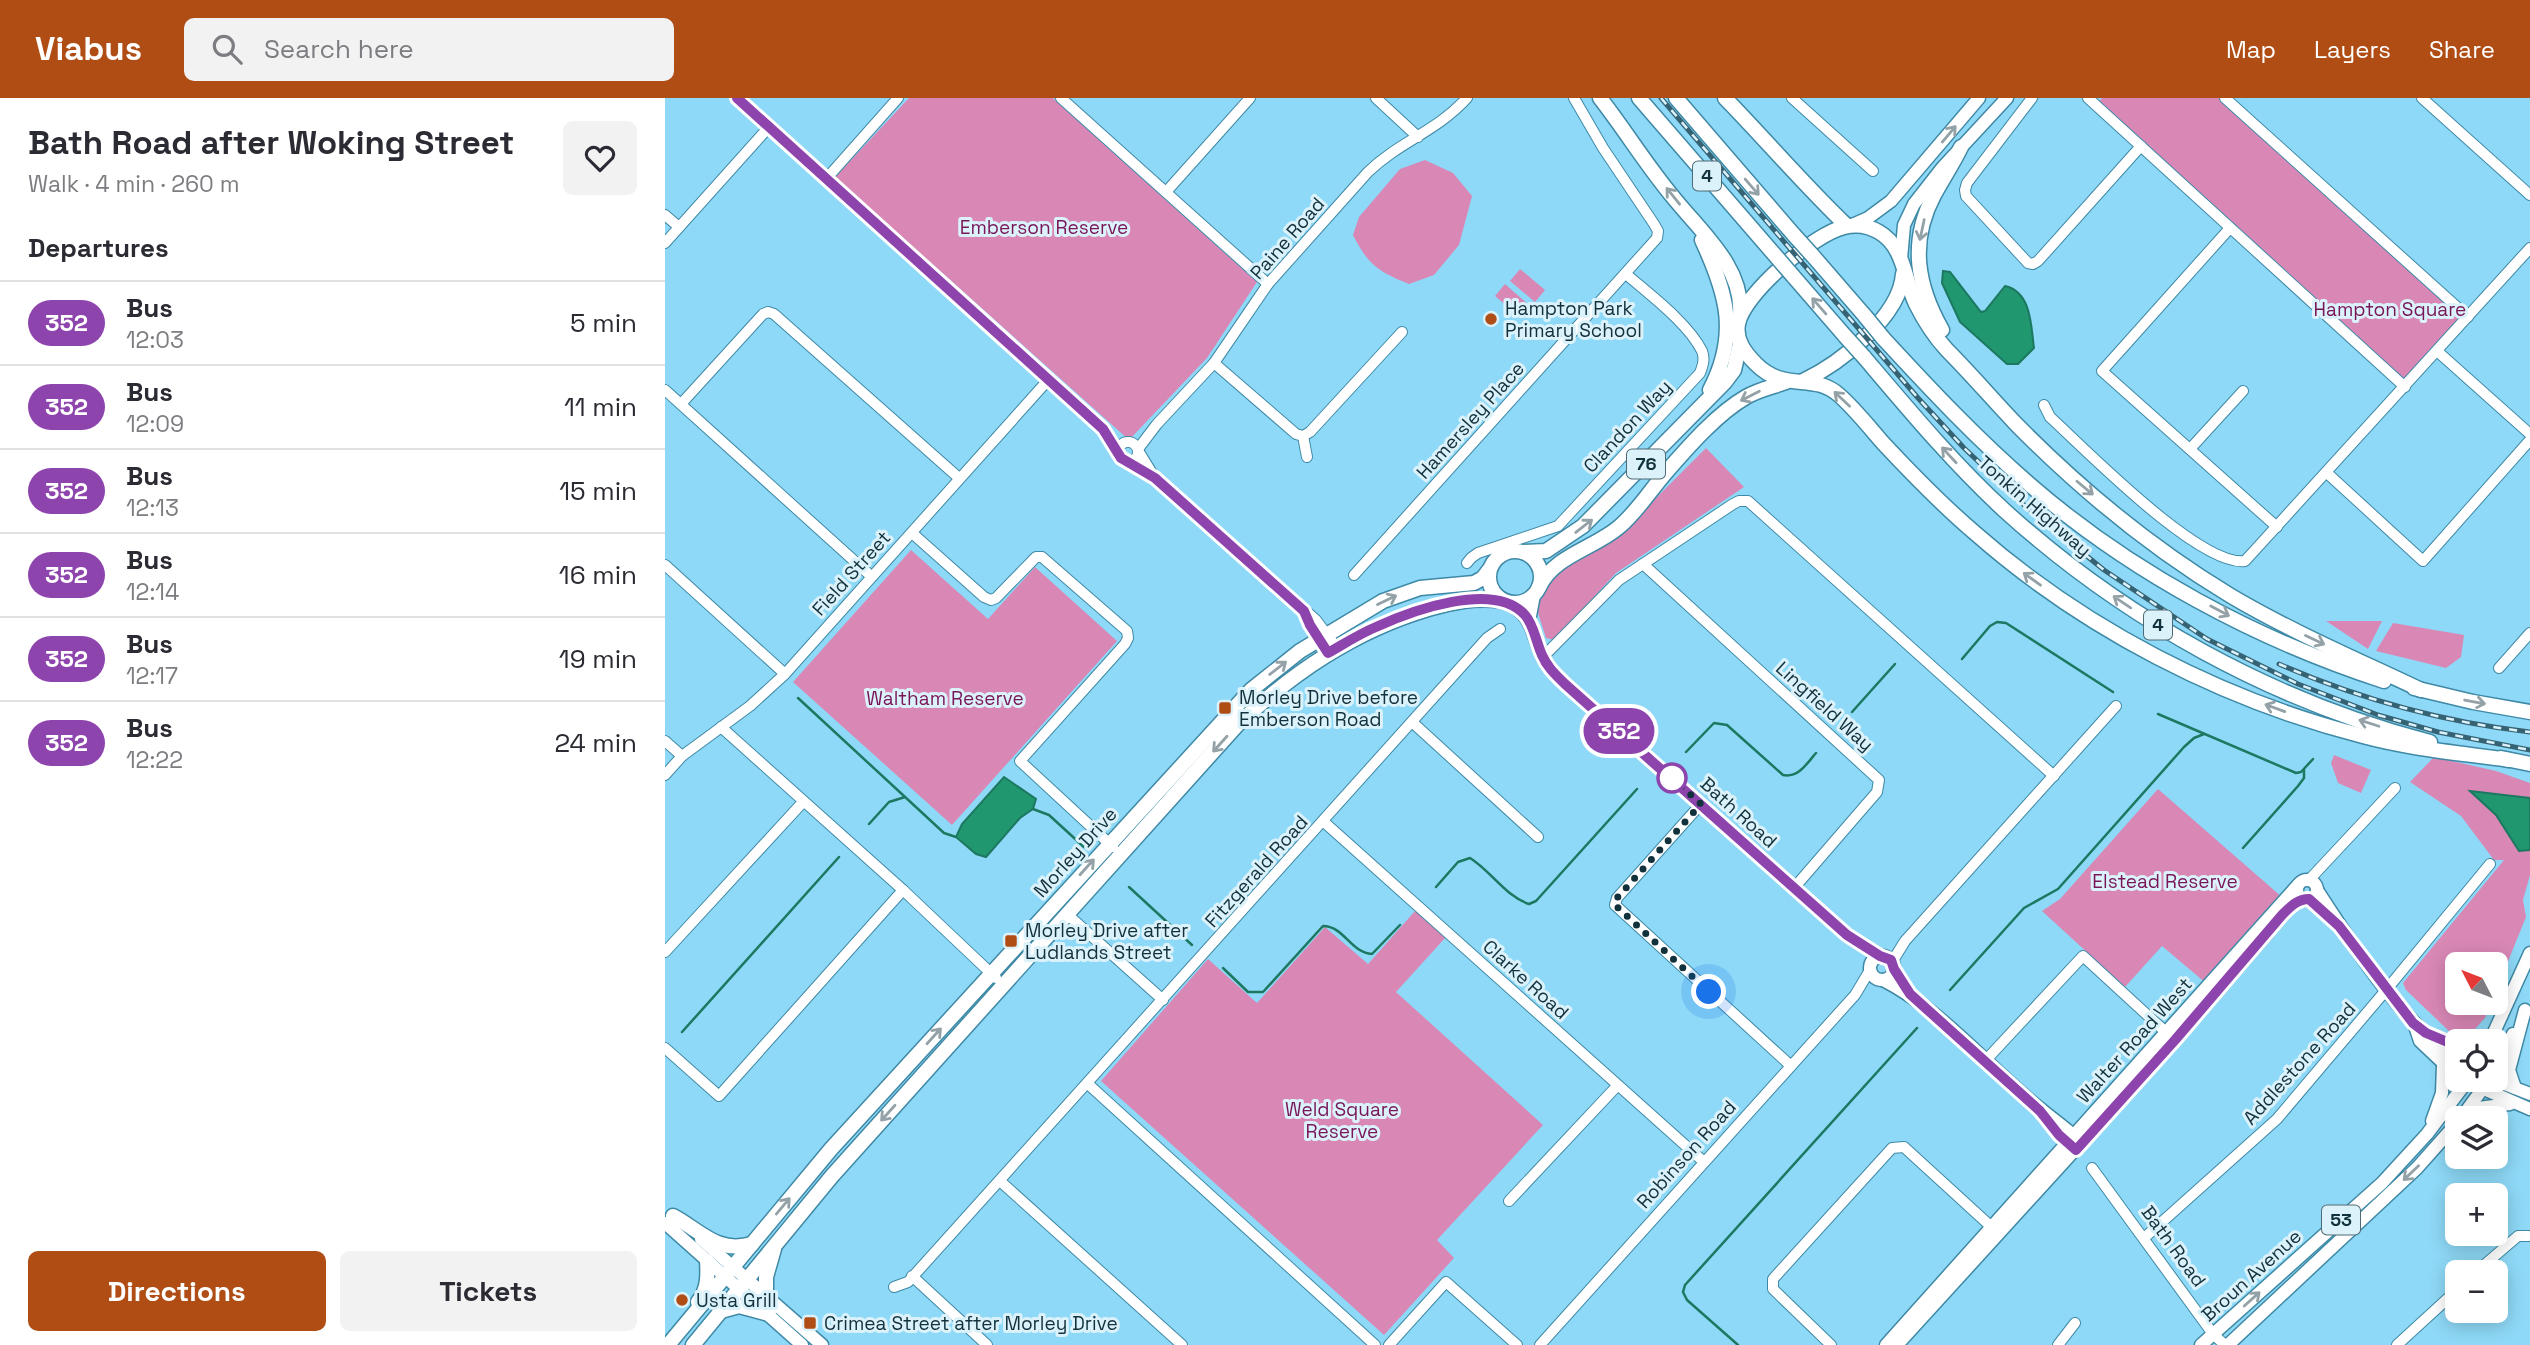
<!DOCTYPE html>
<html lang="en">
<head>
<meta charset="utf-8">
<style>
  :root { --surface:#fff; --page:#f2f2f3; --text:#2b2b33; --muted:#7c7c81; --line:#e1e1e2; --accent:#b04d15 }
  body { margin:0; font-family:"Space Grotesk",sans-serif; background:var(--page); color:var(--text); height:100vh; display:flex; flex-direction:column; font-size:26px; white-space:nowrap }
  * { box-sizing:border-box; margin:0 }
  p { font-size:23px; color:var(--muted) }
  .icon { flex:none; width:38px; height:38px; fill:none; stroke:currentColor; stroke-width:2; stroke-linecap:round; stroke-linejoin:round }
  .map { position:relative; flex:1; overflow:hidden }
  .panel { display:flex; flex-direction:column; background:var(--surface); width:665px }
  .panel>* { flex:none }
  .badge { padding:0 14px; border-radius:23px; font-size:24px; line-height:46px }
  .needle { width:46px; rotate:312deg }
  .tools { position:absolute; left:1780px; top:854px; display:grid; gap:14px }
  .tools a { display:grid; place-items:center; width:63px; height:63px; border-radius:10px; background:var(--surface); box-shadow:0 4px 18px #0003; font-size:35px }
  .you { position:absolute; width:35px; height:35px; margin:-18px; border:5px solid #fff; border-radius:50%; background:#1a73e8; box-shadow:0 0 0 10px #1a73e833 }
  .map>.badge { position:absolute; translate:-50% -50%; box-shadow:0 0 0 4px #fff }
  h2 { padding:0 28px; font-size:26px; line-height:63px }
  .round { display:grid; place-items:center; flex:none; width:74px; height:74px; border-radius:10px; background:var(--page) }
  .summary { display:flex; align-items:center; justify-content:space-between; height:119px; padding:0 28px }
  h1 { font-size:33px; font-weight:700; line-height:52px }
  .cta { display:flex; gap:14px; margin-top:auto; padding:14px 28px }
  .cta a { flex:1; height:80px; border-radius:10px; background:var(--accent); color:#fff; font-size:28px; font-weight:700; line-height:80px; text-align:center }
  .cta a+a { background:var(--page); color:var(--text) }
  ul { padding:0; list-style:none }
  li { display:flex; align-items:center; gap:21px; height:84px; padding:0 28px; border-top:2px solid var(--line) }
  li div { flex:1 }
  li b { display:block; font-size:26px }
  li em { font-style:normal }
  li .badge { min-width:77px; font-weight:700; text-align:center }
  header { display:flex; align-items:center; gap:42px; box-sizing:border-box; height:98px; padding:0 35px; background:var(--accent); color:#fff }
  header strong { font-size:33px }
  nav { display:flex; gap:38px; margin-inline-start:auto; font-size:24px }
  .search { width:490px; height:63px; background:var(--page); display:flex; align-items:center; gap:18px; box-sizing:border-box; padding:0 24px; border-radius:10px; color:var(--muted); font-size:26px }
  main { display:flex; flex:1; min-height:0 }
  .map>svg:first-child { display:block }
  .green { fill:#d988b6 }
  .water { fill:#20976f; stroke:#1c7860; stroke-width:2 }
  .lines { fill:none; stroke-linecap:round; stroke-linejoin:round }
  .stream { stroke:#1c7860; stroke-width:2.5 }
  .minor-casing { stroke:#3e89a5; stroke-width:12 }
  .major-casing { stroke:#3e89a5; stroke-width:15 }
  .highway-casing { stroke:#3e89a5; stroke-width:17 }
  .minor { stroke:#fff; stroke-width:10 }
  .major { stroke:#fff; stroke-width:12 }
  .highway { stroke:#fff; stroke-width:14 }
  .rail-casing { stroke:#366374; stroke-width:5 }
  .rail { stroke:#dcf2fb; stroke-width:2.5; stroke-dasharray:8; stroke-linecap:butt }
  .highway-bridge-casing { stroke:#3e89a5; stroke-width:17; stroke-linecap:butt }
  .highway-bridge { stroke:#fff; stroke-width:14 }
  .oneway { stroke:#94a2a7 }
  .line-casing { stroke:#fff; stroke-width:16 }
  .line { stroke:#8e44ad; stroke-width:10 }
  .walk { stroke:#11313c; stroke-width:7; stroke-dasharray:0 12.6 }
  .poi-dot { fill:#b04d15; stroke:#dcf2fb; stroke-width:2.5 }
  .stop-dot { fill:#fff; stroke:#8e44ad; stroke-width:3.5 }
  .labels { text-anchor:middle; stroke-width:6; stroke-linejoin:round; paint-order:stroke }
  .shield { fill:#dcf2fb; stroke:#4e6b75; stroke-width:2 }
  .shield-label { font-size:18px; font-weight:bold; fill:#11313c }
  .park-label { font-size:19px; fill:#791658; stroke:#dcf2fb }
  .street-label { font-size:19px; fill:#11313c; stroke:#dcf2fb }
  .poi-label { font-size:19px; fill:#11313c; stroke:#dcf2fb; text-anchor:start }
</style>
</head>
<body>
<header>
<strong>Viabus</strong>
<div class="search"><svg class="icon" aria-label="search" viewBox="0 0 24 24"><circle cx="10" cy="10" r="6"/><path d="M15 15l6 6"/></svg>Search here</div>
<nav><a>Map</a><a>Layers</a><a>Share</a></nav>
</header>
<main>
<section class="panel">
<div class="summary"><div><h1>Bath Road after Woking Street</h1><p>Walk · 4 min · 260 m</p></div><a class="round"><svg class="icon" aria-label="heart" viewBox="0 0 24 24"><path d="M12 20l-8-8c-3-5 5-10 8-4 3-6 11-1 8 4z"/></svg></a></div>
<h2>Departures</h2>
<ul>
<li><span class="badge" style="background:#8e44ad;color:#fff">352</span><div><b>Bus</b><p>12:03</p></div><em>5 min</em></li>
<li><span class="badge" style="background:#8e44ad;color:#fff">352</span><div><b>Bus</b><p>12:09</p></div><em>11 min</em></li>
<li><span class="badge" style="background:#8e44ad;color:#fff">352</span><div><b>Bus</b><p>12:13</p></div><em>15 min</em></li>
<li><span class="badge" style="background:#8e44ad;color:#fff">352</span><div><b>Bus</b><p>12:14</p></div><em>16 min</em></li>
<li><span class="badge" style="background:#8e44ad;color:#fff">352</span><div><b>Bus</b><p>12:17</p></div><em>19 min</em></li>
<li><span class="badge" style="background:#8e44ad;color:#fff">352</span><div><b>Bus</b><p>12:22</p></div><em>24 min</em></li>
</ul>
<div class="cta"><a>Directions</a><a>Tickets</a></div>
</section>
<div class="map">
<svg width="1865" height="1247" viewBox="0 0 1865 1247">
  <rect width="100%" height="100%" fill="#8ed9f7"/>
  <g class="green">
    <polygon points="244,0 388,0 592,184 542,260 464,342 170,79"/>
    <polygon points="1437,0 1560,0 1803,219 1740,289 1431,7"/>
    <path d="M760,62l28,13 19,23 -13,49 -25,30 -25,9c-30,-12 -41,-19 -56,-49l6,-18 41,-48z"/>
    <polygon points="855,171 880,192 870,204 845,183"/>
    <polygon points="840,186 865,208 855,219 830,198"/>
    <polygon points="1041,350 1079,389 951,475 889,542 881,540 865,490 868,483 967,424"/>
    <polygon points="246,452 323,521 370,469 452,543 287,727 128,584"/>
    <polygon points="1661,523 1717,523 1703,551"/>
    <polygon points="1728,525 1799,537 1796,559 1781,570 1711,553"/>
    <polygon points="1669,657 1706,672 1696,695 1673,685 1666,665"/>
    <polygon points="1769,659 1831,673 1865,685 1865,777 1858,802 1861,819 1831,893 1830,866 1792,866 1792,905 1826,905 1820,920 1801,941 1786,935 1741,892 1738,885 1839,762 1829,762 1796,718 1745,684"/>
    <polygon points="1493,691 1618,800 1542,886 1497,848 1460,889 1377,813 1395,801"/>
    <polygon points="751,812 781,839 731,894 878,1027 772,1142 789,1160 719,1237 436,983 543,861 592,905 660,829 703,866"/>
  </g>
  <g class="water">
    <path d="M1278,173l7,1 31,40 4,-1 20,-25c27,6 26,41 29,62l-16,16h-11l-47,-42 -18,-39z"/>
    <polygon points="339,679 371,701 368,711 355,720 321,759 311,756 291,739 297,726"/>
    <polygon points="1805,693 1865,700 1865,752 1854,753 1831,717"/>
  </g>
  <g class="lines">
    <g class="stream">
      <polyline points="1297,561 1325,528 1332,524 1341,525 1448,594"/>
      <polyline points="133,600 279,735 291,739"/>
      <polyline points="1187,614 1230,566"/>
      <polyline points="1493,616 1631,675 1636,674 1648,661"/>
      <path d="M1021,654l28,-29 13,2 56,50c16,3 24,-12 33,-22"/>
      <polyline points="368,711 384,717 419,749"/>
      <polyline points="204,726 224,704 240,699"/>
      <polyline points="1578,750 1633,688 1639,680 1639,672"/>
      <polyline points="464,789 527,847"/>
      <path d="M771,789l22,-25 12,-4c21,13 35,38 59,46l7,-3 101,-112"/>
      <path d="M558,870l25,24h15l60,-66c21,0 28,27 49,28l28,-29"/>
      <polyline points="1285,892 1359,810 1393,791 1519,649 1529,640 1539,636"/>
      <polyline points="17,934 174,759"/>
      <polyline points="1073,1247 1022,1202 1018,1194 1020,1187 1252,930"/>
    </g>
    <defs>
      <g id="minor">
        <polyline points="72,0 438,331 453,355"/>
        <polyline points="396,0 603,186"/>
        <polyline points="711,0 753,39"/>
        <polyline points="1127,0 1208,73"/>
        <polyline points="1367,0 1302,85 1300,92 1301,98 1363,165 1368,166 1373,163 1476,48"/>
        <polyline points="1423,0 1740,289"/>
        <polyline points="1560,0 1803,219"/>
        <polyline points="1757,0 1865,97"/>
        <polyline points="162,80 233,0"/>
        <polyline points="501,94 585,0"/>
        <polyline points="0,117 14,129"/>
        <polyline points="1565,130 1437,273 1612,429"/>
        <polyline points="0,145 104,29"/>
        <polyline points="1772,253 1865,336"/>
        <polyline points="549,265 631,336 638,338 645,334 737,234"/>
        <polyline points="0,292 206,478"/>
        <polyline points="16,306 98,216 103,214 109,216 294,380"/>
        <path d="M1379,307l6,12c35,32 150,150 195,144l285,-313"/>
        <polyline points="638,338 642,359"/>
        <circle cx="463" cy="354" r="10"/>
        <path d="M473,351l19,-25 57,-61 54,-79 100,-112c32,-31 68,-40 99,-74"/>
        <polyline points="1525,351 1578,293"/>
        <polyline points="474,354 490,380"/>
        <polyline points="461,364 490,380 651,522 672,550"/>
        <polyline points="1662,375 1758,463 1865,342"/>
        <polyline points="247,435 319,499 326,502 331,500 371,459 377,459 462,533 463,540 460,546 355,663 448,749"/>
        <path d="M802,465l4,-5 7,-5 80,-27 142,-153c3,-8 5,-14 2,-22 -14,-28 -52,-56 -76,-77"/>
        <polyline points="978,466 1214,682 1212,694 1129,790"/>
        <polyline points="0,467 120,576"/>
        <polyline points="689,477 992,140 993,133 989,126 938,50 909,0"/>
        <polyline points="639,513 645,527 663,555"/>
        <polyline points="878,559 954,482 1068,406 1074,403 1083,403 1389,678"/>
        <polyline points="1834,570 1865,535"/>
        <polyline points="747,624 873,739"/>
        <polyline points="56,629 238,792 331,880"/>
        <polyline points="0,643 17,658"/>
        <polyline points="0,677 17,658 85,608 120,576 384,281"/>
        <polyline points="1036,706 952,800 950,807 1126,968"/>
        <polyline points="659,724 1039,1064"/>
        <polyline points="1644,782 1730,690"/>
        <polyline points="403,817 498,902"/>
        <polyline points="0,854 138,704"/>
        <polyline points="1227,864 1240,843 1451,608"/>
        <polyline points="0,950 54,998 238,792"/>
        <polyline points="1320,963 1418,858 1505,938"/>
        <polyline points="423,986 710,1247"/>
        <polyline points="1427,1070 1548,1236 1560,1247"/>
        <polyline points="335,1083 517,1247"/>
        <polyline points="844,1103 952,988"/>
        <polyline points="1479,1140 1612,1021 1722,891 1825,766"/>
        <polyline points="1811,1174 1853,1138 1865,1138"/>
        <polyline points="247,1178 322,1247"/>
        <polyline points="229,1189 243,1184 822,540 835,531"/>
        <polyline points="724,1247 781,1184 852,1247"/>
        <polyline points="875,1247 1190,897 1205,872"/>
        <polyline points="1166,1247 1108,1191 1108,1181 1227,1050 1239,1049 1332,1134"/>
        <polyline points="1393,1247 1410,1225"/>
        <polyline points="1732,1247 1792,1192"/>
      </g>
      <g id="major">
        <polyline points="1185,128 1203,120 1226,103 1314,0"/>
        <polyline points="1236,161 1239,127 1249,106 1278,69 1342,0"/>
        <path d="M842,504c27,15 24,31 36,56 6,10 14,18 22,26l282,251 33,21"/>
        <polyline points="864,523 869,497"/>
        <circle cx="1642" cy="792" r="10"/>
        <path d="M1652,792c38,58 82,130 140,169"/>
        <polyline points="1617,818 1627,807 1639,801"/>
        <circle cx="1217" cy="870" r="12"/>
        <path d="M1218,882c51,26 91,71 134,109 20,19 42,33 62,51"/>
        <polyline points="1749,925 1755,943 1792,978"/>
        <polyline points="1768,938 1792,948"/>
        <polyline points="1825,943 1865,855"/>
        <polyline points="1830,970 1848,936"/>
        <polyline points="1798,982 1865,1011"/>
        <polyline points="1829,982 1865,996"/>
        <polyline points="1850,990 1844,972 1860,912"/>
        <polyline points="1800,1015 1813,1010 1845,1006"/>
        <polyline points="1799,1016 1824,982"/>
        <polyline points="1379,1019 1408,1049"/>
        <polyline points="1767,1023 1777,995 1778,967"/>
        <polyline points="0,1125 137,1247"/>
        <polyline points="36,1141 157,1247"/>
        <polyline points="1221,1247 1633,787"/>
        <polyline points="1232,1247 1510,942 1603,834"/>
        <polyline points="1536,1247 1717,1085 1762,1036 1803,982"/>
        <polyline points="1563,1247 1752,1070 1792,1025"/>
      </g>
      <g id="highway">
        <path d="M935,0c25,32 47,68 73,99 27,34 71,70 67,118"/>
        <polyline points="974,0 1109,156"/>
        <polyline points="1011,0 1129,137"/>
        <path d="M1060,0c41,42 79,87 122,128"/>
        <path d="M1037,142c25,54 37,94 8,150"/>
        <polyline points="1148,158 1200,218"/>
        <polyline points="1128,178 1180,238"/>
        <path d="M1277,232c-25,-44 -33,-88 -8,-135 9,-17 19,-31 27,-48"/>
        <path d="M1218,240c47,51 94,101 146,146 101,88 228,156 355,197"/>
        <path d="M1199,259c45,53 89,106 140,153 120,109 268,191 426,232"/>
        <path d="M1138,283c36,-17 97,-64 100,-107"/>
        <circle cx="850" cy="479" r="26"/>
        <polyline points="858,454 881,453 918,428 1060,284 1069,272 1075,246"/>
        <path d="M874,489c16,-32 54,-38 80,-60 19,-16 32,-38 49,-57 21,-24 50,-57 78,-73 12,-7 26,-10 40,-15"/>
        <polyline points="1749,590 1808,604 1865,614"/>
        <path d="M1756,592c-63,-30 -129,-58 -190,-94 -78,-47 -151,-107 -215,-172 -23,-24 -45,-50 -69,-74 -12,-13 -23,-30 -31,-46 -12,-24 -11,-57 -37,-72 -10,-6 -23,-8 -35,-5 -30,7 -101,67 -106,97 -3,16 7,29 18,40 29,29 57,8 83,31 16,14 30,32 44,48 29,31 59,62 92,90 109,96 247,167 388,203 48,13 97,17 146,24"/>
        <polyline points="1836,660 1865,666"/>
        <path d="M8,1118c28,15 44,38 79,28"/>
        <polyline points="101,1197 101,1179 109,1151"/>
        <path d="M33,1204c10,-12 10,-26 9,-41"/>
        <polyline points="56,1213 74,1208 104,1216"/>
        <polyline points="3,1247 166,1051 586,592 635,553 718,503 755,490 809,485 818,480 824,472"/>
        <path d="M28,1247l139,-169 406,-452c56,-52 116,-93 190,-115 26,-7 47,-12 74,-8"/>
      </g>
    </defs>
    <use href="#minor" class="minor-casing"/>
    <use href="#major" class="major-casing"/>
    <use href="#highway" class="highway-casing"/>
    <use href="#minor" class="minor"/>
    <use href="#major" class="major"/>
    <use href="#highway" class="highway"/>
    <defs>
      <g id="rail">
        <polyline points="996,0 1253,300 1299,350 1359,407 1439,472 1542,541 1633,586 1713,617 1773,634 1865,652"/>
        <path d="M1614,566c80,35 164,58 251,68"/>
      </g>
    </defs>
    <use href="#rail" class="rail-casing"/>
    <use href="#rail" class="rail"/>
    <defs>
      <g id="highway-bridge">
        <polyline points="1129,137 1148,158"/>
        <polyline points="1109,156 1128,178"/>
        <polyline points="1200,218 1218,240"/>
        <polyline points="1180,238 1199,259"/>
      </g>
    </defs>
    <use href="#highway-bridge" class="highway-bridge-casing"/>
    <use href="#highway-bridge" class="highway-bridge"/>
  </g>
  <defs><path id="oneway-shaft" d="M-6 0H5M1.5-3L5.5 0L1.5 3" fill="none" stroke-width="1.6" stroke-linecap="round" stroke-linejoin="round" transform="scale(1.75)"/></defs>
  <g class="oneway">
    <use href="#oneway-shaft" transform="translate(1284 36) rotate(-50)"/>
    <use href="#oneway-shaft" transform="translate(1087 89) rotate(49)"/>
    <use href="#oneway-shaft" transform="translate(1008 98) rotate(-129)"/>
    <use href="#oneway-shaft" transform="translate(1257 132) rotate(102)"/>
    <use href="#oneway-shaft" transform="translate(1154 208) rotate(-131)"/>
    <use href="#oneway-shaft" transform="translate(1085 298) rotate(153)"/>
    <use href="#oneway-shaft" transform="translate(1177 301) rotate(-137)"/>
    <use href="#oneway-shaft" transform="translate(1284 357) rotate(-133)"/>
    <use href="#oneway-shaft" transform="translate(1420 390) rotate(40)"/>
    <use href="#oneway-shaft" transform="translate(919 428) rotate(-38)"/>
    <use href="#oneway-shaft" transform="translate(1367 481) rotate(-144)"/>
    <use href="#oneway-shaft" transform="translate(722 502) rotate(-26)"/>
    <use href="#oneway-shaft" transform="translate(1457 504) rotate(-146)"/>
    <use href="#oneway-shaft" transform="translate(1555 513) rotate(28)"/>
    <use href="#oneway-shaft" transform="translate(1650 542) rotate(25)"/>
    <use href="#oneway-shaft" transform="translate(613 570) rotate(-38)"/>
    <use href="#oneway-shaft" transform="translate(1810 604) rotate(10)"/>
    <use href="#oneway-shaft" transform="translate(1610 610) rotate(-160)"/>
    <use href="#oneway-shaft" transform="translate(1704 625) rotate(-162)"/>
    <use href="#oneway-shaft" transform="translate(555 646) rotate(132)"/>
    <use href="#oneway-shaft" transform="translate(422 769) rotate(-48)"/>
    <use href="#oneway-shaft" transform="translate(269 938) rotate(-48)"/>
    <use href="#oneway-shaft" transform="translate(223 1015) rotate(132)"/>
    <use href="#oneway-shaft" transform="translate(1746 1075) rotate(136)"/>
    <use href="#oneway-shaft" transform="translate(118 1108) rotate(-50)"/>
    <use href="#oneway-shaft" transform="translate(1587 1201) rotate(-42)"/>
  </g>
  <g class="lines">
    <defs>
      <path id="line" d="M72,0l366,331 18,29 34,20 149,133 6,14 18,28c16,-9 31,-19 48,-26 35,-16 118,-47 149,-12 9,10 11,27 17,40 5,12 14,20 23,29l282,251 33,21 11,4 3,9 16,25 130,117 19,24 17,15 99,-110 107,-125c8,-8 15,-16 27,-16l30,27 74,97 13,10 31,13"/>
    </defs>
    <use href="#line" class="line-casing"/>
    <use href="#line" class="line"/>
    <polyline class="walk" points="1007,680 1036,706 952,800 950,807 1044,894"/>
  </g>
  <g class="poi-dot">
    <circle cx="826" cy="221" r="7"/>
    <rect x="553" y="603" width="14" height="14" rx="3.5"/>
    <rect x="339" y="836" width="14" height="14" rx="3.5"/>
    <circle cx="17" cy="1202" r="7"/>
    <rect x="138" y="1218" width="14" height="14" rx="3.5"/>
  </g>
  <circle class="stop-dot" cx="1007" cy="680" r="14"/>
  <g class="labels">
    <g class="shield">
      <rect x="1028" y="63.5" width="28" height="29" rx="5"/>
      <rect x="962" y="351.5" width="38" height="29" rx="5"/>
      <rect x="1479" y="512.5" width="28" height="29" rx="5"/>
      <rect x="1657" y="1107.5" width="38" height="29" rx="5"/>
    </g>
    <g class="shield-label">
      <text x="1042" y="84">4</text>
      <text x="981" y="372">76</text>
      <text x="1493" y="533">4</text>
      <text x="1676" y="1128">53</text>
    </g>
    <g class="park-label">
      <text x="379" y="136">Emberson Reserve</text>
      <text x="1725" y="218">Hampton Square</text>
      <text x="280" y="607">Waltham Reserve</text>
      <text x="1500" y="790">Elstead Reserve</text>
      <text x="677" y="1018">Weld Square<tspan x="677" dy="22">Reserve</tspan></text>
    </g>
    <g class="street-label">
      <text transform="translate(622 140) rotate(-49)" y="7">Paine Road</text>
      <text transform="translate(805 322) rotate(-48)" y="7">Hamersley Place</text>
      <text transform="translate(962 328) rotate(-47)" y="7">Clandon Way</text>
      <text transform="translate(1370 408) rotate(41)" y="7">Tonkin Highway</text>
      <text transform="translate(186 475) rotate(-48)" y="7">Field Street</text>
      <text transform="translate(1160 608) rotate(42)" y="7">Lingfield Way</text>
      <text transform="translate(1074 714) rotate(42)" y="7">Bath Road</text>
      <text transform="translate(410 754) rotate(-48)" y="7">Morley Drive</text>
      <text transform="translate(591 773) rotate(-48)" y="7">Fitzgerald Road</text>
      <text transform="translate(861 881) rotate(42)" y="7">Clarke Road</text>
      <text transform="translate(1469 942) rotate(-48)" y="7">Walter Road West</text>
      <text transform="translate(1634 965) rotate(-48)" y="7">Addlestone Road</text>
      <text transform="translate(1021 1056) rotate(-48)" y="7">Robinson Road</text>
      <text transform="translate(1509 1148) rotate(54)" y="7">Bath Road</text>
      <text transform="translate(1586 1177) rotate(-42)" y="7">Broun Avenue</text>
    </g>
    <g class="poi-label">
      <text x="840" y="217">Hampton Park<tspan x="840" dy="22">Primary School</tspan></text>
      <text x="574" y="606">Morley Drive before<tspan x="574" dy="22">Emberson Road</tspan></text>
      <text x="360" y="839">Morley Drive after<tspan x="360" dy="22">Ludlands Street</tspan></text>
      <text x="31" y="1209">Usta Grill</text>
      <text x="159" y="1232">Crimea Street after Morley Drive</text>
    </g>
  </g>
</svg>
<div class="tools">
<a><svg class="needle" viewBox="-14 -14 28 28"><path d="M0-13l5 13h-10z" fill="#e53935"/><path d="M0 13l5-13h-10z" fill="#7c7c81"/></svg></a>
<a><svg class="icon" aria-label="locate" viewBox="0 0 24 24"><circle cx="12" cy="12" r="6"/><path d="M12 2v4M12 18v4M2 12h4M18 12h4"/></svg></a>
<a><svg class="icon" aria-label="layers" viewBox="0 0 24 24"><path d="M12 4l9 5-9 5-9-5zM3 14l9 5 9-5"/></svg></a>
<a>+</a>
<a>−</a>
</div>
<div class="you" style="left:1044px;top:894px"></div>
<b class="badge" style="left:954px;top:633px;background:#8e44ad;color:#fff">352</b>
</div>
</main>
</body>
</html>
